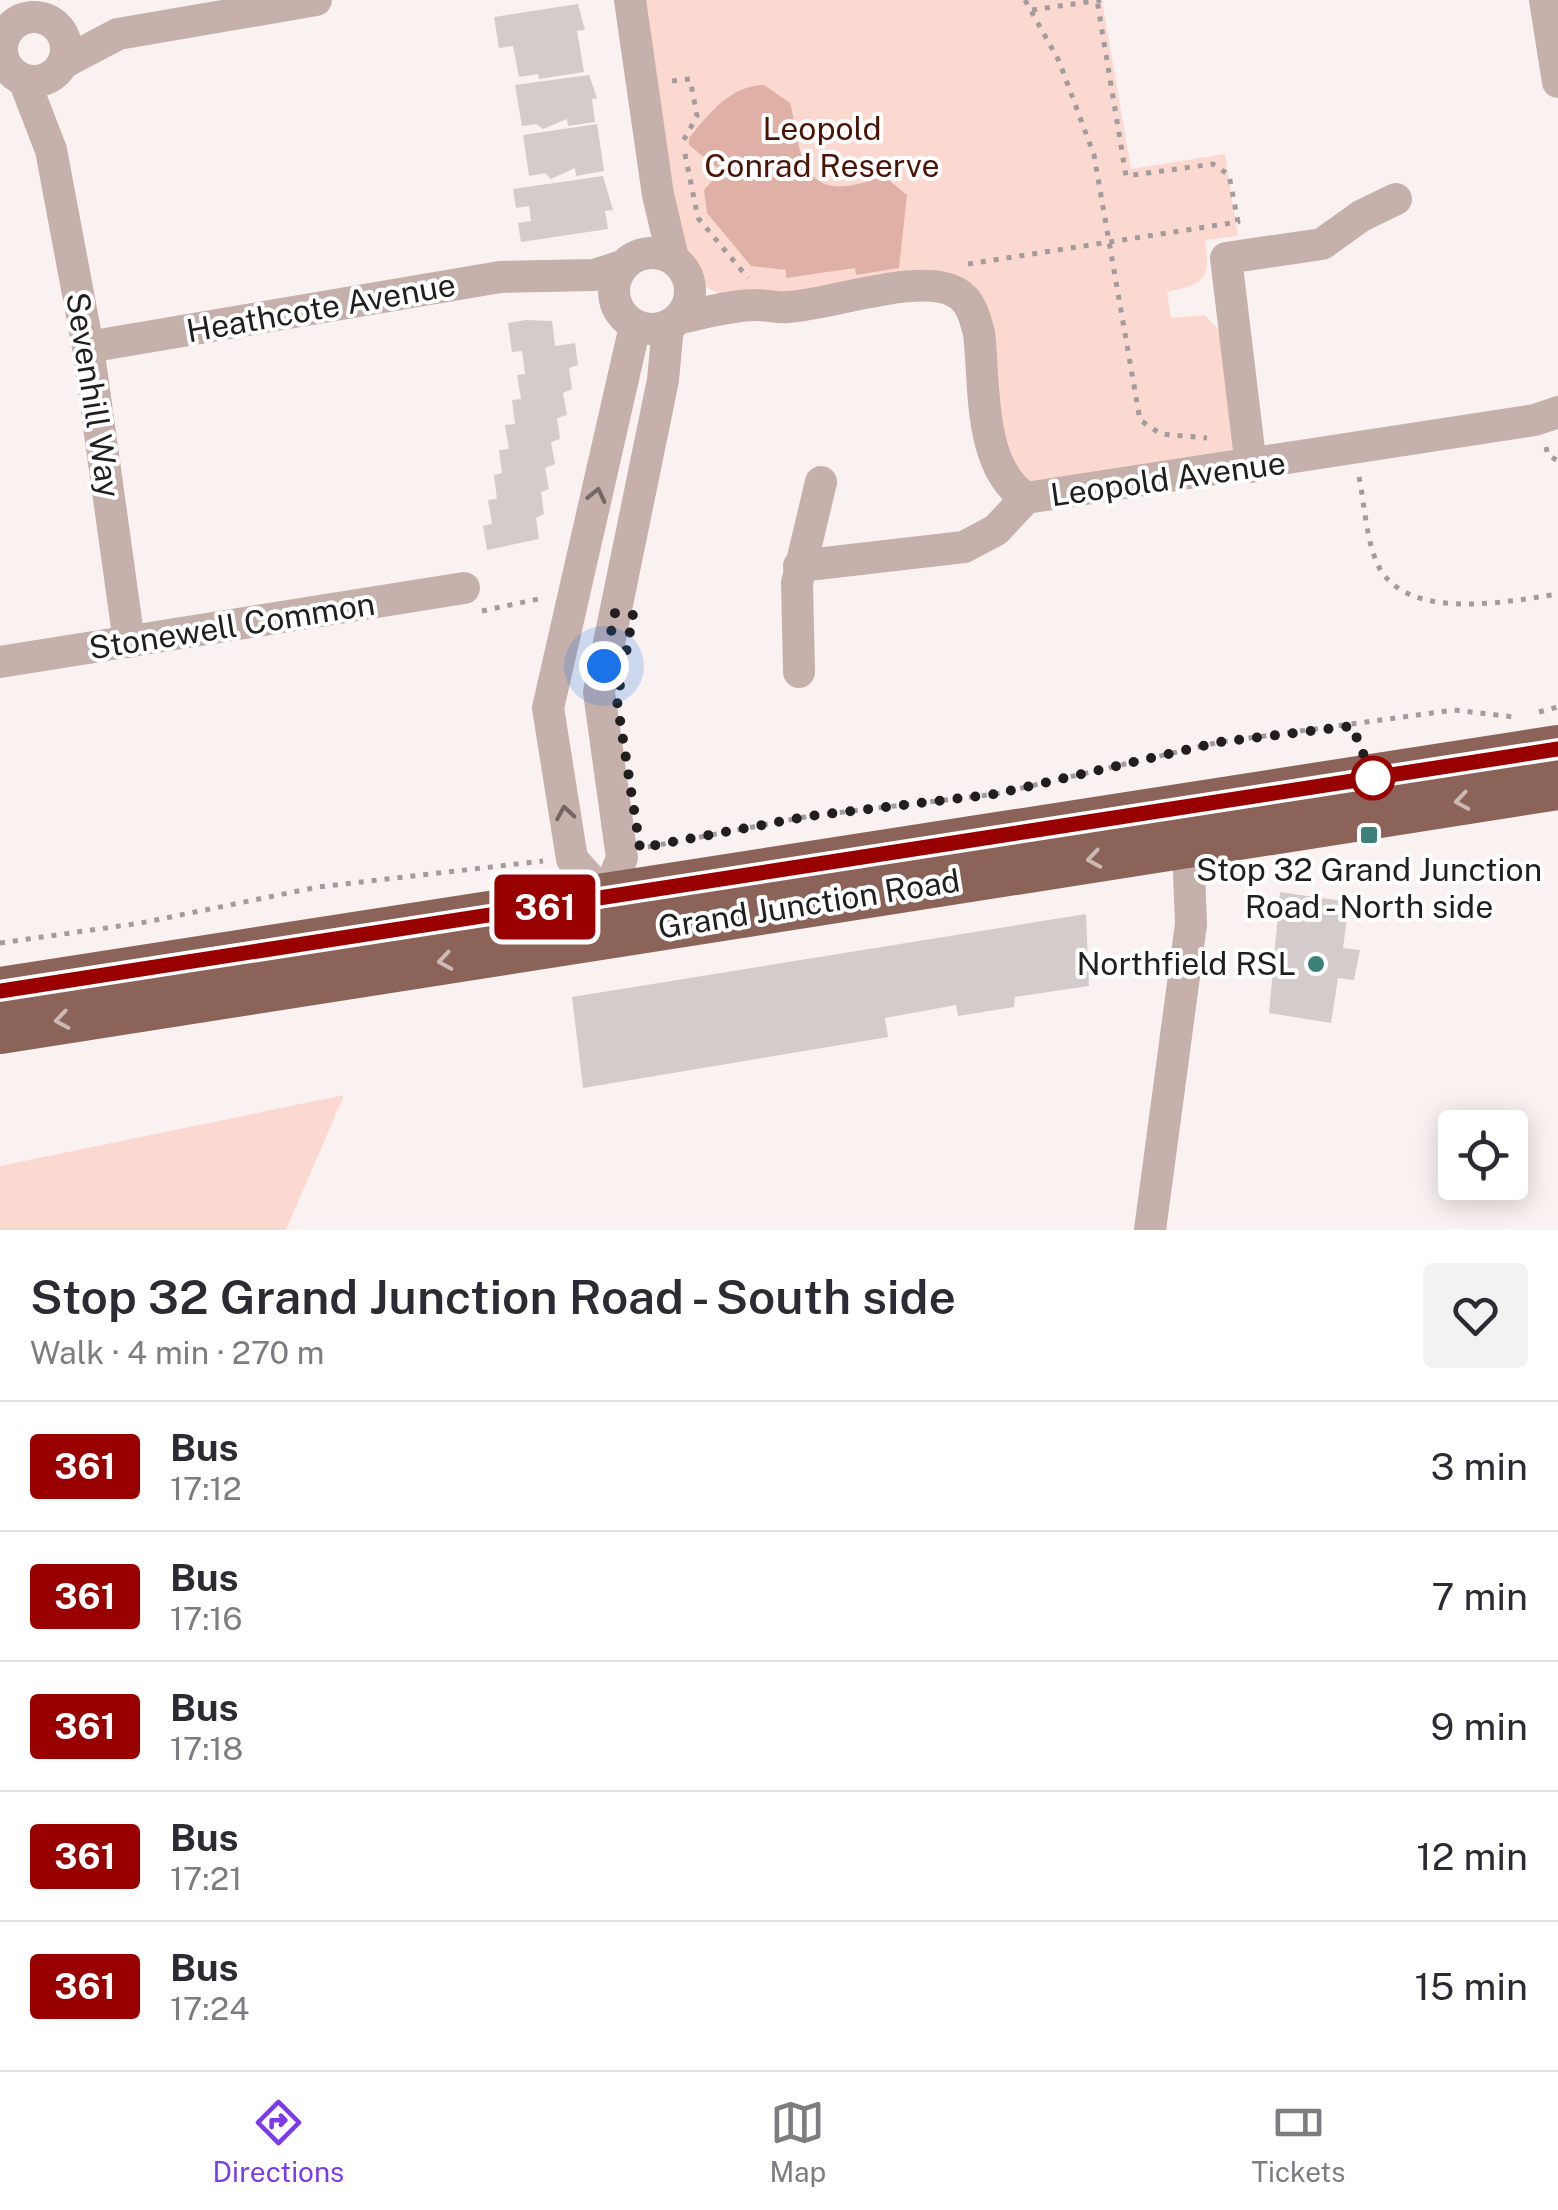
<!DOCTYPE html>
<html lang="en">
<head>
<meta charset="utf-8">
<style>
  :root { --surface:#fff; --page:#f2f2f3; --text:#2b2b33; --muted:#7c7c81; --line:#e1e1e2; --accent:#7c3aed }
  body { margin:0; font-family:"Public Sans",sans-serif; background:var(--page); color:var(--text); height:100vh; display:flex; flex-direction:column; font-size:38px; white-space:nowrap }
  * { box-sizing:border-box; margin:0 }
  p { font-size:32px; color:var(--muted) }
  .icon { flex:none; width:55px; height:55px; fill:none; stroke:currentColor; stroke-width:2; stroke-linecap:round; stroke-linejoin:round }
  .map { position:relative; height:1230px; overflow:hidden }
  .sheet { display:flex; flex-direction:column; background:var(--surface); flex:1 }
  .sheet>* { flex:none }
  .badge { padding:0 20px; border-radius:8px; font-size:35px; line-height:65px }
  .controls { position:absolute; left:1438px; top:1110px; display:grid; gap:20px }
  .controls a { display:grid; place-items:center; width:90px; height:90px; border-radius:10px; background:var(--surface); box-shadow:0 5px 25px #0003; font-size:50px }
  .you { position:absolute; width:50px; height:50px; margin:-25px; border:8px solid #fff; border-radius:50%; background:#1a73e8; box-shadow:0 0 0 15px #1a73e833 }
  .map>.badge { position:absolute; translate:-50% -50%; box-shadow:0 0 0 5px #fff }
  .round { display:grid; place-items:center; flex:none; width:105px; height:105px; border-radius:10px; background:var(--page) }
  .head { display:flex; align-items:center; justify-content:space-between; height:170px; padding:0 30px }
  h1 { font-size:48px; font-weight:600; line-height:75px }
  ul { padding:0; list-style:none }
  li { display:flex; align-items:center; gap:30px; height:130px; padding:0 30px; border-top:2px solid var(--line) }
  li div { flex:1 }
  li b { display:block; font-size:38px }
  li em { font-style:normal }
  li .badge { min-width:110px; font-weight:700; text-align:center }
  .menu { display:flex; justify-content:space-around; align-items:center; height:140px; border-top:2px solid var(--line); background:var(--surface); font-size:28px; color:var(--muted) }
  .menu a { display:grid; justify-items:center; gap:5px }
  .menu .current { color:var(--accent) }
  .map>svg:first-child { display:block }
  .green { fill:#fcd9d0 }
  .water { fill:#dfb1a6 }
  .building { fill:#d4ccca }
  .lines { fill:none; stroke-linecap:round; stroke-linejoin:round }
  .path { stroke:#a29d9c; stroke-width:5; stroke-dasharray:5 8; stroke-linecap:butt }
  .minor { stroke:#c5b0ab; stroke-width:32 }
  .highway { stroke:#8c6359; stroke-width:48 }
  .oneway { stroke:#736764 }
  .oneway2 { stroke:#cbb9b4 }
  .line-casing { stroke:#fff; stroke-width:22 }
  .line { stroke:#900; stroke-width:15 }
  .walk { stroke:#211e1e; stroke-width:10; stroke-dasharray:0 18 }
  .stop-dot { fill:#fff; stroke:#900; stroke-width:5 }
  .poi-dot { fill:#3b8179; stroke:#fff; stroke-width:4 }
  .labels { text-anchor:middle; stroke-width:8; stroke-linejoin:round; paint-order:stroke }
  .park-label { font-size:32px; fill:#4b1407; stroke:#fff }
  .street-label { font-size:32px; fill:#211e1e; stroke:#fff }
  .poi-label { font-size:32px; fill:#211e1e; stroke:#fff }
</style>
</head>
<body>
<div class="map">
<svg width="1558" height="1230" viewBox="0 0 1558 1230">
  <rect width="100%" height="100%" fill="#f9f2f0"/>
  <g class="green">
    <path d="M640,0h462l29,169 94,-15 13,82 -33,4c6,40 0,43 -38,52l4,26 34,-3 15,16 16,112 -6,10 -193,35 -29,-28 -37,-167 -240,7 -36,-19 -9,-14z"/>
    <polygon points="344,1095 286,1230 0,1230 0,1166"/>
  </g>
  <path class="water" d="M764,85l26,18c9,31 6,89 56,83 13,-1 26,-7 39,-9l22,18 -8,73 -43,7 -1,-7 -69,10v-8l-35,-4 -44,-53 -3,-23 17,-19 -32,-26v-7c20,-24 40,-52 75,-53z"/>
  <g class="building">
    <polygon points="578,4 585,30 577,31 584,72 539,79 538,74 519,77 513,46 499,48 494,17"/>
    <polygon points="589,75 597,98 592,99 595,122 568,126 567,119 543,129 536,124 522,126 515,85"/>
    <polygon points="597,124 604,171 576,176 575,168 551,179 545,173 529,176 523,135"/>
    <polygon points="603,176 613,210 605,211 608,229 521,242 518,223 531,221 529,206 516,208 513,189"/>
    <polygon points="526,320 552,321 555,346 575,343 578,365 569,368 572,389 563,393 567,415 557,418 560,439 551,442 555,464 545,468 549,489 541,492 544,514 536,518 539,539 487,550 483,526 492,524 488,500 497,499 494,475 502,473 499,450 509,449 505,425 515,424 512,400 521,399 517,375 525,374 522,351 512,352 508,323"/>
    <polygon points="1280,892 1349,902 1343,948 1360,950 1354,980 1338,978 1331,1023 1269,1013"/>
    <polygon points="1086,914 1089,986 1015,997 1014,1007 958,1016 956,1005 885,1018 888,1037 583,1088 572,997"/>
  </g>
  <g class="lines">
    <g class="path">
      <polyline points="1025,0 1059,61 1094,155 1140,420 1161,434 1207,438"/>
      <polyline points="1032,10 1101,0"/>
      <polyline points="672,81 690,79 697,116 682,143"/>
      <polyline points="685,154 698,218 748,278"/>
      <polyline points="968,264 1238,222 1229,175 1213,164 1126,176 1097,0"/>
      <polyline points="1546,447 1548,455 1558,461"/>
      <path d="M1359,477c6,28 7,67 21,92 31,53 131,32 178,25"/>
      <polyline points="482,611 543,598"/>
      <polyline points="1539,712 1558,707"/>
      <polyline points="648,847 810,816 996,794 1220,742 1454,710 1514,717"/>
      <polyline points="0,943 141,923 318,887 543,861"/>
    </g>
    <g class="minor">
      <polyline points="630,0 658,195 673,258"/>
      <polyline points="1545,0 1558,82"/>
      <circle cx="34" cy="49" r="32"/>
      <polyline points="63,63 118,34 316,0"/>
      <polyline points="24,80 51,150 88,347 129,642"/>
      <circle cx="652" cy="291" r="38"/>
      <path d="M680,318c24,-5 52,-13 77,-13 10,0 21,3 31,2 43,-2 133,-36 169,-14 14,8 18,25 22,40 6,52 -1,134 47,165l509,-78 23,-8"/>
      <polyline points="635,326 548,708 572,859 606,897 622,858 599,692 663,380 668,326"/>
      <polyline points="88,347 500,277 594,275 622,266"/>
      <polyline points="1251,467 1226,258 1322,244 1361,216 1396,199"/>
      <polyline points="799,566 964,547 996,530 1026,498"/>
      <polyline points="0,662 464,588"/>
      <polyline points="799,672 797,583 821,482"/>
      <polyline points="1150,1230 1191,924 1187,822"/>
    </g>
    <g class="highway">
      <polyline points="0,991 1558,749"/>
      <polyline points="0,1030 1558,786"/>
    </g>
  </g>
  <defs><path id="oneway-chevron" d="M-2-3.5L2.5 0L-2 3.5" fill="none" stroke-width="1.6" stroke-linecap="round" stroke-linejoin="round" transform="scale(2.5)"/></defs>
  <g class="oneway">
    <use href="#oneway-chevron" transform="translate(597 495) rotate(-77)"/>
    <use href="#oneway-chevron" transform="translate(565 813) rotate(-99)"/>
  </g>
  <g class="oneway2">
    <use href="#oneway-chevron" transform="translate(1462 801) rotate(171)"/>
    <use href="#oneway-chevron" transform="translate(1094 859) rotate(171)"/>
    <use href="#oneway-chevron" transform="translate(445 961) rotate(171)"/>
    <use href="#oneway-chevron" transform="translate(62 1020) rotate(171)"/>
  </g>
  <g class="lines">
    <defs>
      <polyline id="line" points="0,991 1558,749"/>
    </defs>
    <use href="#line" class="line-casing"/>
    <use href="#line" class="line"/>
    <polyline class="walk" points="604,666 615,613 633,615 617,701 640,848 810,816 996,794 1220,742 1352,726 1373,778"/>
  </g>
  <circle class="stop-dot" cx="1373" cy="778" r="20"/>
  <g class="poi-dot">
    <rect x="1359" y="825" width="20" height="20" rx="5"/>
    <circle cx="1316" cy="964" r="10"/>
  </g>
  <g class="labels">
    <g class="park-label">
      <text x="822" y="140">Leopold<tspan x="822" dy="37">Conrad Reserve</tspan></text>
    </g>
    <g class="street-label">
      <text transform="translate(321 308) rotate(-10)" y="11">Heathcote Avenue</text>
      <text transform="translate(93 395) rotate(81)" y="11">Sevenhill Way</text>
      <text transform="translate(1168 479) rotate(-8)" y="11">Leopold Avenue</text>
      <text transform="translate(232 626) rotate(-9)" y="11">Stonewell Common</text>
      <text transform="translate(809 904) rotate(-9)" y="11">Grand Junction Road</text>
    </g>
    <g class="poi-label">
      <text x="1369" y="881">Stop 32 Grand Junction<tspan x="1369" dy="37">Road - North side</tspan></text>
      <text x="1296" y="975" text-anchor="end">Northfield RSL</text>
    </g>
  </g>
</svg>
<div class="controls">
<a><svg class="icon" aria-label="locate" viewBox="0 0 24 24"><circle cx="12" cy="12" r="6"/><path d="M12 2v4M12 18v4M2 12h4M18 12h4"/></svg></a>
</div>
<div class="you" style="left:604px;top:666px"></div>
<b class="badge" style="left:545px;top:907px;background:#900;color:#fff">361</b>
</div>
<section class="sheet">
<div class="head"><div><h1>Stop 32 Grand Junction Road - South side</h1><p>Walk · 4 min · 270 m</p></div><a class="round"><svg class="icon" aria-label="heart" viewBox="0 0 24 24"><path d="M12 20l-8-8c-3-5 5-10 8-4 3-6 11-1 8 4z"/></svg></a></div>
<ul>
<li><span class="badge" style="background:#900;color:#fff">361</span><div><b>Bus</b><p>17:12</p></div><em>3 min</em></li>
<li><span class="badge" style="background:#900;color:#fff">361</span><div><b>Bus</b><p>17:16</p></div><em>7 min</em></li>
<li><span class="badge" style="background:#900;color:#fff">361</span><div><b>Bus</b><p>17:18</p></div><em>9 min</em></li>
<li><span class="badge" style="background:#900;color:#fff">361</span><div><b>Bus</b><p>17:21</p></div><em>12 min</em></li>
<li><span class="badge" style="background:#900;color:#fff">361</span><div><b>Bus</b><p>17:24</p></div><em>15 min</em></li>
</ul>
</section>
<nav class="menu">
<a class="current"><svg class="icon" aria-label="directions" viewBox="0 0 24 24"><path d="M12 3l9 9-9 9-9-9zM9 14v-3h6M13 9l2 2-2 2"/></svg>Directions</a>
<a><svg class="icon" aria-label="map" viewBox="0 0 24 24"><path d="M3 6l6-2 6 2 6-2v14l-6 2-6-2-6 2zM9 4v14M15 6v14"/></svg>Map</a>
<a><svg class="icon" aria-label="tickets" viewBox="0 0 24 24"><path d="M3 7h18v10H3zM15 7v10"/></svg>Tickets</a>
</nav>
</body>
</html>
